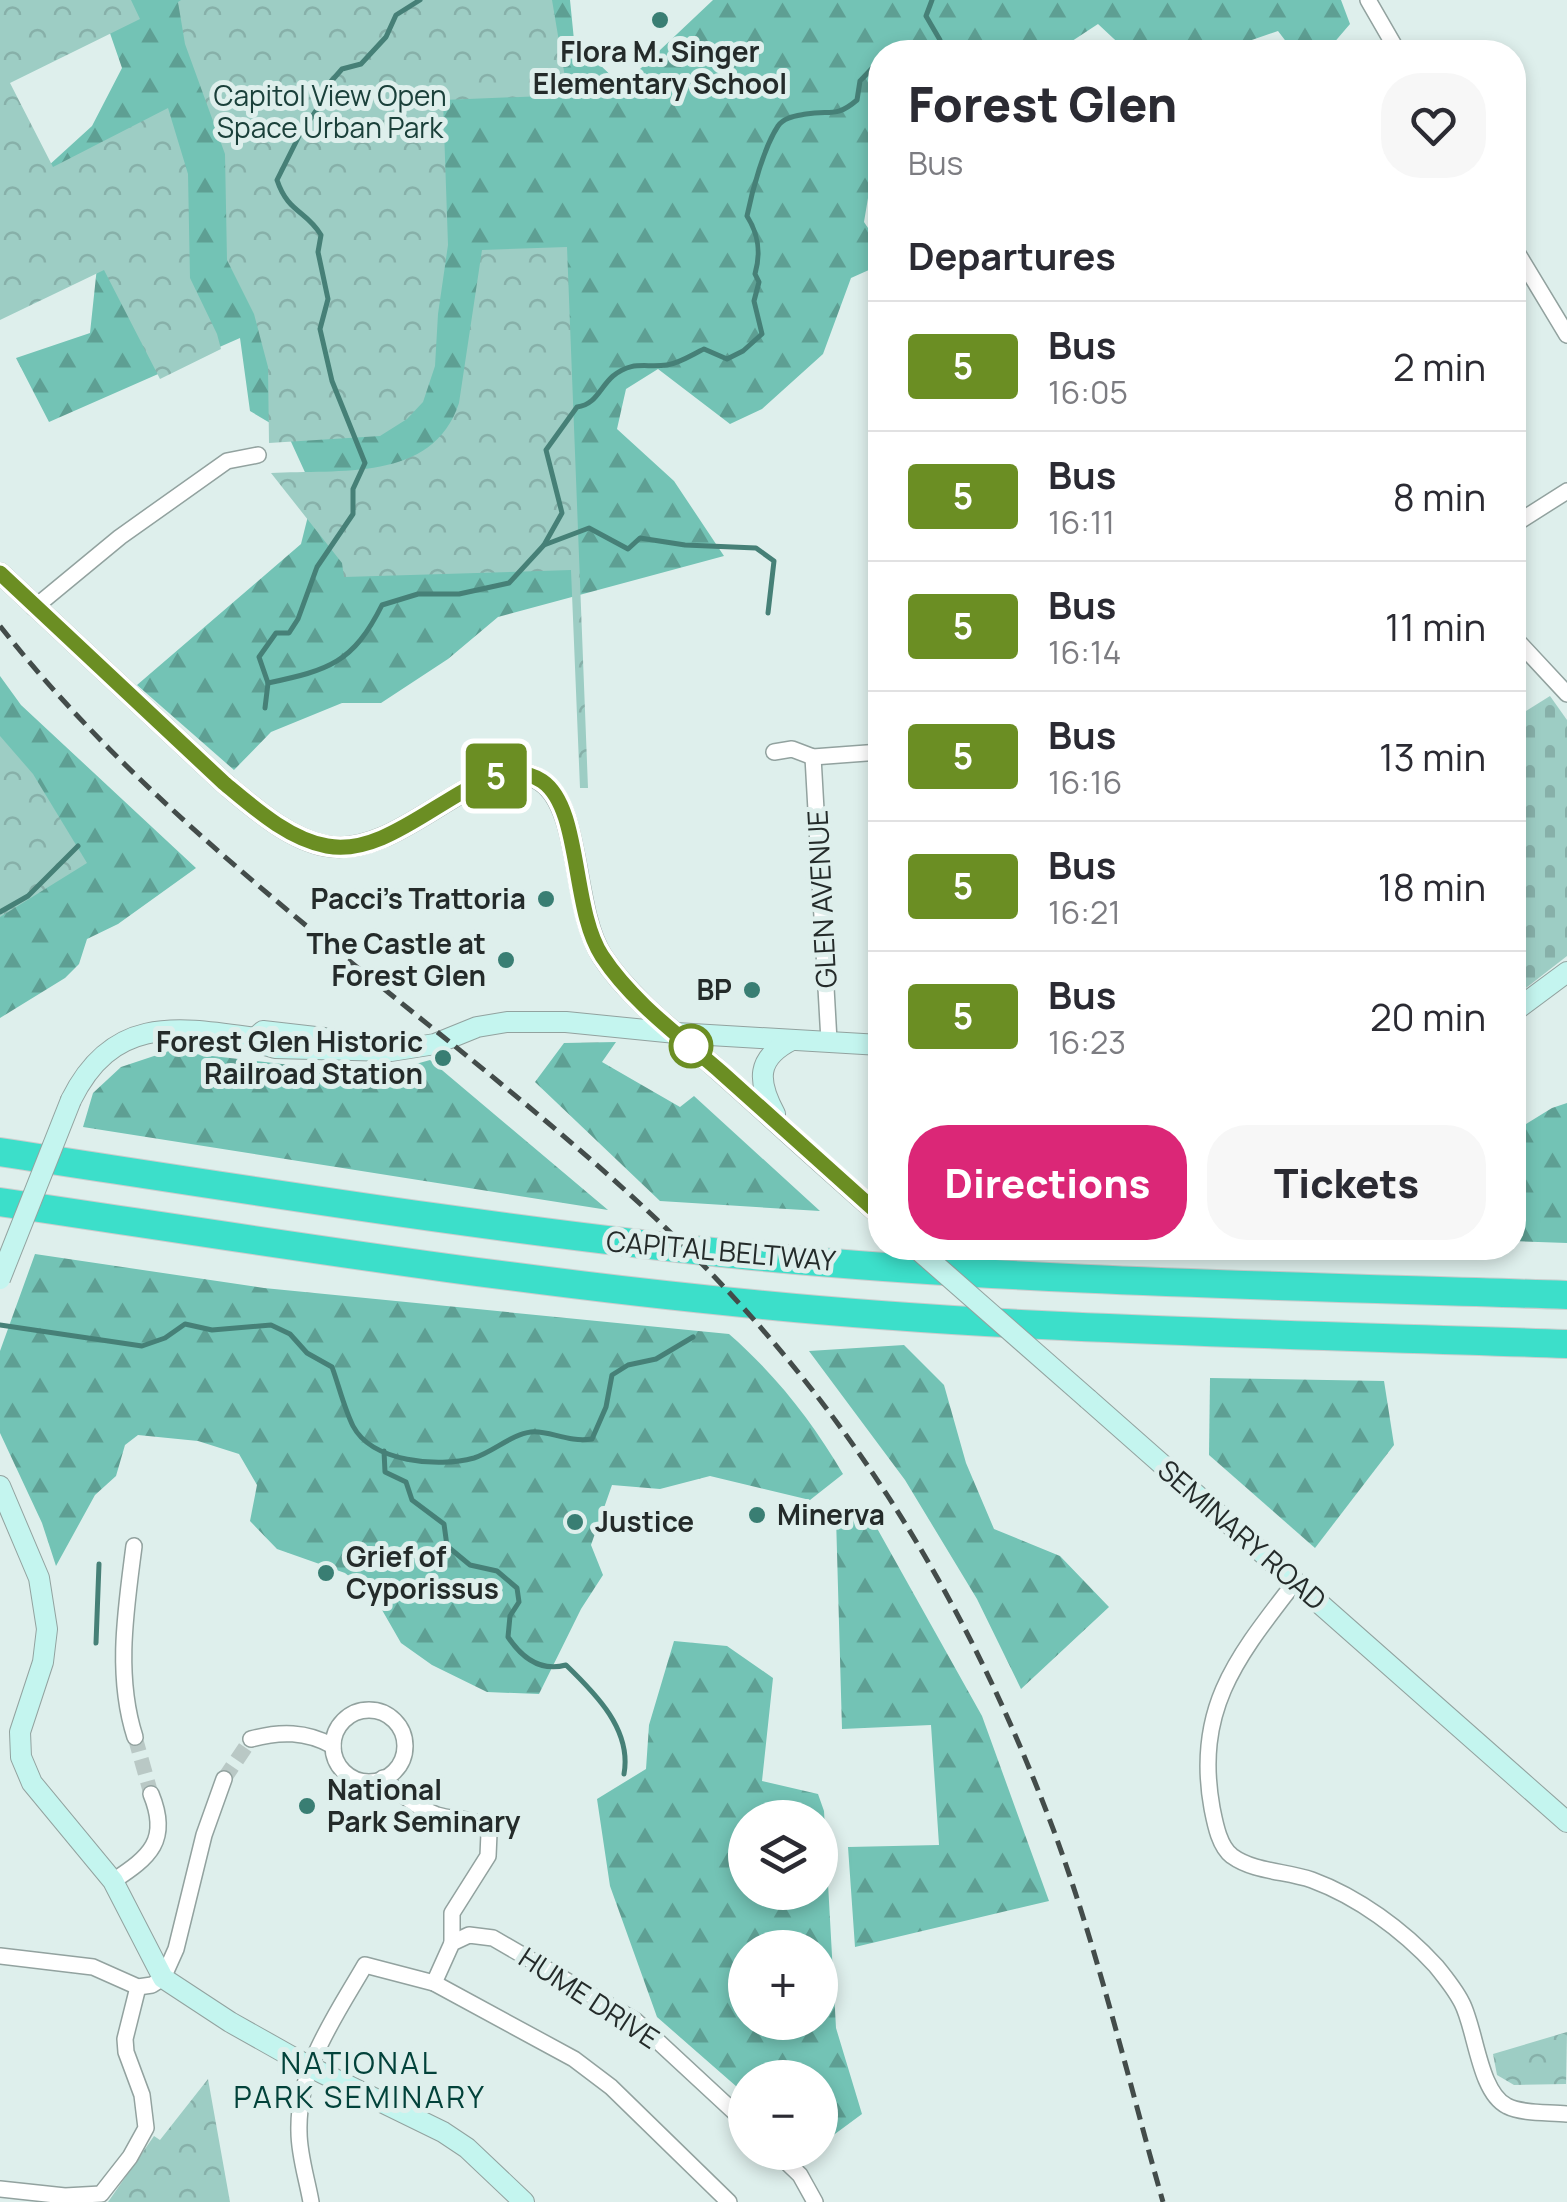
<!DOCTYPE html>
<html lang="en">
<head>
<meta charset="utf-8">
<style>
  :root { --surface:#fff; --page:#f7f7f7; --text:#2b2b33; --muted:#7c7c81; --line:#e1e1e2; --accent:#db2777 }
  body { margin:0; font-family:Manrope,sans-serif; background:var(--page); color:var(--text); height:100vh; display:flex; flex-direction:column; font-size:38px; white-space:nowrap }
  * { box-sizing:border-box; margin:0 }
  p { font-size:32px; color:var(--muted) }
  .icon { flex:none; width:55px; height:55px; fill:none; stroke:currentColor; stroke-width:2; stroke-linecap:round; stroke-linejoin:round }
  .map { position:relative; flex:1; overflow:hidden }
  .details { position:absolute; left:868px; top:40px; width:658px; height:1220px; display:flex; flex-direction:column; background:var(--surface); border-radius:40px; box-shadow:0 5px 15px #0003 }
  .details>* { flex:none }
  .badge { padding:0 20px; border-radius:8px; font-size:35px; line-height:65px }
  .tools { position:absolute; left:728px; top:1800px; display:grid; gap:20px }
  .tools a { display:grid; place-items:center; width:110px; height:110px; border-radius:50%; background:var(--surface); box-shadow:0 5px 15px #0003; font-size:50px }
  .map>.badge { position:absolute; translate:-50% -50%; box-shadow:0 0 0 5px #fff }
  h2 { padding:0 40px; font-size:38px; line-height:90px }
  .round { display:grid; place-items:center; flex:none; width:105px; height:105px; border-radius:40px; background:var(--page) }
  .headline { display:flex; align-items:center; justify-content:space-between; height:170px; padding:0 40px }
  h1 { font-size:48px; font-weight:800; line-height:75px }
  .cta { display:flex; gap:20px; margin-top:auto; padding:20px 40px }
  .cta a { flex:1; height:115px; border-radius:40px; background:var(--accent); color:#fff; font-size:40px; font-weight:800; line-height:115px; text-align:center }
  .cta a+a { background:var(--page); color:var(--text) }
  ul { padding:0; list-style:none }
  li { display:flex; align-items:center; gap:30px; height:130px; padding:0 40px; border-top:2px solid var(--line) }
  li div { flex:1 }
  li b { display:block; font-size:38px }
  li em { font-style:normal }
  li .badge { min-width:110px; font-weight:700; text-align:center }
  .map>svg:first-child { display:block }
  .forest { fill:url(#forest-firs); fill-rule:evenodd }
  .cemetery { fill:url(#cemetery-stones) }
  .park { fill:url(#park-crowns) }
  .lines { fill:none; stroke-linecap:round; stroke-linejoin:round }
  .stream { stroke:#468077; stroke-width:5 }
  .street-tunnel { stroke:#b9c8c5; stroke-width:15; stroke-dasharray:15 8; stroke-linecap:butt }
  .street-casing { stroke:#92a29f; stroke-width:18 }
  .secondary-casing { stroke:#92a29f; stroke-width:22 }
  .highway-casing { stroke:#cacccc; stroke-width:30 }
  .street { stroke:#fff; stroke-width:15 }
  .secondary { stroke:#c4f5ef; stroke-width:20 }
  .highway { stroke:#3cdfca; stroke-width:28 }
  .rail { stroke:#434c4a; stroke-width:5; stroke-dasharray:15 8; stroke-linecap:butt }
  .secondary-bridge-casing { stroke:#92a29f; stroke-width:22; stroke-linecap:butt }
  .secondary-bridge { stroke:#c4f5ef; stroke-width:20 }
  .line-casing { stroke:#fff; stroke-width:22 }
  .line { stroke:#6b8e23; stroke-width:15 }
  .poi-dot { fill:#397e73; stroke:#deefec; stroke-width:4 }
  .stop-dot { fill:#fff; stroke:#6b8e23; stroke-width:5 }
  .labels { text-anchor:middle; stroke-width:10; stroke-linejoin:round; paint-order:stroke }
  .poi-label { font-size:28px; font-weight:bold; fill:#242b2a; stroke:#deefec; text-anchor:end }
  .park-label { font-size:28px; fill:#1a403a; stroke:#deefec }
  .street-label { font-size:28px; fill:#242b2a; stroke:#deefec }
  .neighbourhood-label { font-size:30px; letter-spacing:2.5px; fill:#02423a; stroke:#deefec }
</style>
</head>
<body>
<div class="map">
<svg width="1567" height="2202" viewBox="0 0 1567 2202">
  <defs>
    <pattern id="forest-firs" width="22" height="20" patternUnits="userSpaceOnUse" patternTransform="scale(2.5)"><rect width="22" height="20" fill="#73c3b5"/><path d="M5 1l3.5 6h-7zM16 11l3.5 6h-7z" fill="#5e9f93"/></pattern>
    <pattern id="cemetery-stones" width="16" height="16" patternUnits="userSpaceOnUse" patternTransform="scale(2.5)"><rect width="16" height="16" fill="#9dcdc4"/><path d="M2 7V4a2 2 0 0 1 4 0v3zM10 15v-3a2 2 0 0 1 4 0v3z" fill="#87b0a9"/></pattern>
    <pattern id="park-crowns" width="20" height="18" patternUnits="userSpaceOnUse" patternTransform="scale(2.5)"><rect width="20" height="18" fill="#9dcdc4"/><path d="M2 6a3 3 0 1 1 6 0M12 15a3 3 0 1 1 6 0" fill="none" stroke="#87b0a9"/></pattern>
  </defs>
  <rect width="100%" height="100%" fill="#deefec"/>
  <g class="forest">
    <polygon points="0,0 570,0 574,40 622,86 713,0 1341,0 1350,24 1326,52 1294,52 1278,31 1217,52 1128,52 1098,24 1066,45 1064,52 880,52 880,171 869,192 864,222 880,246 880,265 851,278 823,354 762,409 730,424 658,369 626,389 617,429 674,481 724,556 498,617 448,659 381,703 342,703 271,732 234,770 137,685 301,544 314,492 287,433 250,411 240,338 49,422 16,358 90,333 97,267 47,167 92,126 122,68 103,13"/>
    <polygon points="0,676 21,705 196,868 118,924 87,939 79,964 65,978 0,1018"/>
    <polygon points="616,1042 602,1062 680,1107 694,1096 820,1211 660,1201 535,1082 564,1043"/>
    <polygon points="169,1051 360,1073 391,1071 430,1060 608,1210 83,1127 93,1093 121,1067"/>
    <polygon points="1567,1103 1567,1243 1513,1241 1513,1132 1552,1108"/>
    <path d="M35,1254l229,34 465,46c46,40 83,87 114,140l-33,26 -100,-24 -50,13 -48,-4 -21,60 12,30 -22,34 -42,85 -52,-2 -55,-27 -31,-22 -27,-47 -29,-23 -68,-24 -27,-28 7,-36 -18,-31 -41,-13 -60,-6 -13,10 -9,31 -21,19 -39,71 -14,-43 -42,-90v-82z"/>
    <polygon points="904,1345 944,1385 966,1463 994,1529 1060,1556 1109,1607 1021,1689 977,1599 905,1480 809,1351"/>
    <polygon points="1210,1378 1384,1381 1394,1445 1315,1548 1209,1455"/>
    <polygon points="864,1505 982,1716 1049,1901 855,1947 848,1847 939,1845 931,1725 842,1729 836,1517"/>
    <path d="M674,1641l53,5 46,32 -11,103 56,13 6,17 12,217 26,86 -42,31v-67h-75v16l-88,-77 -47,-131 -13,-87 49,-30 3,-44zM745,1818h75v74h-75zM745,1948h75v74h-75z"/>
  </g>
  <polygon class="cemetery" points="1550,696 1567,720 1567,956 1513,998 1513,719"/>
  <g class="park">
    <polygon points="0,0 131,0 140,19 10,83 53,167 168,108 188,174 190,278 217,334 221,349 160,379 104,270 0,320"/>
    <polygon points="181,0 552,0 568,95 443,100 448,245 438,314 435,366 423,402 407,419 380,436 269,443 268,367 254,314 227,260 225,154 185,44 178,2"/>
    <path d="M567,247l21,541h-8l-9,-218 -227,7 -2,-14 -71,-90c67,-4 162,10 188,-70l23,-153z"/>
    <polygon points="0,736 33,774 87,863 0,917"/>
    <polygon points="1567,2032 1566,2084 1514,2085 1497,2075 1493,2054"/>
    <polygon points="208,2079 230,2202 108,2202 154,2136 160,2140"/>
  </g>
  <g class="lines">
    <g class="stream">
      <polyline points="932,0 926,16 940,40 932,52"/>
      <polyline points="544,545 589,528 628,549 640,538 685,545 756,548 774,561 768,613"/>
      <path d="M268,683c61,-13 85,-20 114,-78l36,-11h41l50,-11 35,-38 18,-32 -16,-63 31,-43c19,-2 23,-20 36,-31 20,-16 32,-8 54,-11 13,-2 26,-11 37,-16l23,10 16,-8 19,-17 -8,-33 5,-19 -4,-8c6,-21 4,-39 -8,-58 5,-25 17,-69 31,-90 6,-9 18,-10 28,-12 25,-4 30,4 51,-14l3,-19 20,-21"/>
      <path d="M265,708l3,-25 -9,-26 17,-24h13l9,-14 19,-52 36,-53v-25l12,-26 -33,-82 -12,-52 8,-30 -10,-47 3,-17c-15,-25 -33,-22 -44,-55l23,-46 20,-29 8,-20 14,-16 19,-5 25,-27 10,-22 24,-15"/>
      <polyline points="0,912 28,896 78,846"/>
      <path d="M0,1325l142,21 23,-8 20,-14 27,6 59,-5 19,9 17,19 25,14c7,19 12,41 21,59 19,36 85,42 121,32 19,-6 38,-24 57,-26 18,-2 37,11 61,7l14,-32 6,-32 16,-10 28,-6 37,-22"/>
      <path d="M384,1451l1,21 21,10 6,18 32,24 3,22 23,19 27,6 20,17 2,14 -9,14 -2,21c14,21 33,35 58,28 30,29 66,65 58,109"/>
      <polyline points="96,1643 99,1564"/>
    </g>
    <g class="street-tunnel">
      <polyline points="135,1737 151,1794"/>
      <polyline points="224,1779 251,1739"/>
    </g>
    <defs>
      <g id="street">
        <polyline points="1368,0 1398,52"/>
        <polyline points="1512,244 1567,335"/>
        <polyline points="877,300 880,304"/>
        <polyline points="1512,526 1567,491"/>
        <polyline points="34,608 120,537 227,461 258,455"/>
        <polyline points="1512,635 1567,694"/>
        <polyline points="774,752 792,749 813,757 880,752"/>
        <polyline points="813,757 829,1041"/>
        <path d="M134,1546c-8,63 -19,129 1,191"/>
        <path d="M1295,1582c-57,74 -101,126 -83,226 3,15 7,38 20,48 22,16 54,15 80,24 46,17 91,50 124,86 9,11 20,25 26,37 14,27 17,89 45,103 15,8 43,6 60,8"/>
        <circle cx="369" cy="1746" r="36"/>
        <path d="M251,1739c29,-8 55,-8 82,7"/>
        <path d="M383,1778c16,14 34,30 54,37 19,6 40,1 52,18l-1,23 -36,57v30"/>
        <path d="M113,1881c37,-24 57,-41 38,-87"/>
        <polyline points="0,1956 93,1967 138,1987 152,1985 163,1978 176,1949 204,1835 224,1779"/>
        <polyline points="434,1983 452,1943 469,1935 493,1938 636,2021 745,2122"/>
        <polyline points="776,2152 800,2175 815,2202"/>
        <polyline points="0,2189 65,2196 101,2194 130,2157 146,2128 142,2095 126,2052 125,2039 138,1987"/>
        <path d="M311,2202c-4,-23 -12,-47 -12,-70 -2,-63 36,-115 66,-167l69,18 140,76 37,28 118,115"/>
      </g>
      <g id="secondary">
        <path d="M0,573l224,210c29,24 64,56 102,63 77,15 159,-104 215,-65 41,27 31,128 61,175 27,42 77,80 114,112 55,49 109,99 164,147"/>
        <polyline points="1512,1013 1567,972"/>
        <polyline points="255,1038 263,1031 324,1038"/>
        <path d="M71,1100c42,-85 106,-73 184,-62l3,5 17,5 116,3 44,-7 42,-17 30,-5h59l110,11 204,12"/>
        <path d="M775,1114c-18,-33 -19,-56 17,-74"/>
        <polyline points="1088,1399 1567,1822"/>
        <polyline points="0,1486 39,1578 47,1629 43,1662 20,1732 21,1757 32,1783 113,1881 163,1978 230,2022 310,2067 443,2132 467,2148 524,2202"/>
      </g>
      <g id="highway">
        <path d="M0,1152c250,38 500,79 753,104 270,26 543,30 814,39"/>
        <path d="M0,1202c250,37 501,78 753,102 270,27 543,30 814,40"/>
      </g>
    </defs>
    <use href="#street" class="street-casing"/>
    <use href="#secondary" class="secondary-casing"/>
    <use href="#highway" class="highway-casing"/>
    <use href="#street" class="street"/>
    <use href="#secondary" class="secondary"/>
    <use href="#highway" class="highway"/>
    <path class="rail" d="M0,626c182,231 438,389 651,588 189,177 314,378 404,620 44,120 73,245 108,368"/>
    <defs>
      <g id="secondary-bridge">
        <polyline points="916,1248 1088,1399"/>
        <polyline points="0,1279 71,1100"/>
      </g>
    </defs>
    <use href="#secondary-bridge" class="secondary-bridge-casing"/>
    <use href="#secondary-bridge" class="secondary-bridge"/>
  </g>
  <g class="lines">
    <defs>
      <path id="line" d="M0,573l224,210c29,24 64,56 103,63 76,15 157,-104 215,-65 40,27 29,128 60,175 30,46 80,82 120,117 53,47 105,95 158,142"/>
    </defs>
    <use href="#line" class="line-casing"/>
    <use href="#line" class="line"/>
  </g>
  <g class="poi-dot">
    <circle cx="660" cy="20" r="10"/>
    <circle cx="546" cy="899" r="10"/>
    <circle cx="506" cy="960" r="10"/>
    <circle cx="752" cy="990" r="10"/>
    <circle cx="443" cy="1058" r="10"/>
    <circle cx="757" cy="1515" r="10"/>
    <circle cx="575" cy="1522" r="10"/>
    <circle cx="326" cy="1573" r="10"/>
    <circle cx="307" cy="1806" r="10"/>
  </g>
  <circle class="stop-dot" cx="691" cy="1046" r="20"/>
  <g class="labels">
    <g class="poi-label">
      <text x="660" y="62" text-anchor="middle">Flora M. Singer<tspan x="660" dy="32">Elementary School</tspan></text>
      <text x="526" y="909">Pacci's Trattoria</text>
      <text x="486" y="954">The Castle at<tspan x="486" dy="32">Forest Glen</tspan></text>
      <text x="732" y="1000">BP</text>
      <text x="423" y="1052">Forest Glen Historic<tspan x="423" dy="32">Railroad Station</tspan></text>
      <text x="777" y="1525" text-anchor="start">Minerva</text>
      <text x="595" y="1532" text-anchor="start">Justice</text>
      <text x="346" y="1567" text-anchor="start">Grief of<tspan x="346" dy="32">Cyporissus</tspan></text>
      <text x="327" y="1800" text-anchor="start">National<tspan x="327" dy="32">Park Seminary</tspan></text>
    </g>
    <g class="park-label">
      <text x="330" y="106">Capitol View Open<tspan x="330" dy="32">Space Urban Park</tspan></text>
    </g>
    <g class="street-label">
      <text transform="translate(822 899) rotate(-93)" y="10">GLEN AVENUE</text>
      <text transform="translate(721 1251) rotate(5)" y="10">CAPITAL BELTWAY</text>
      <text transform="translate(1242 1535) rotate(41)" y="10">SEMINARY ROAD</text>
      <text transform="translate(589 1998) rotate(33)" y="10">HUME DRIVE</text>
    </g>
    <g class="neighbourhood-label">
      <text x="360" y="2074">NATIONAL<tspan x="360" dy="34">PARK SEMINARY</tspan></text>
    </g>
  </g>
</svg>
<div class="tools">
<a><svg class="icon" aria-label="layers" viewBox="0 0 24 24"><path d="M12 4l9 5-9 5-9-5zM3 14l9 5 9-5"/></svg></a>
<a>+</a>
<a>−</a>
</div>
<b class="badge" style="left:496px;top:776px;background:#6b8e23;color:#fff">5</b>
<section class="details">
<div class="headline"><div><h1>Forest Glen</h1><p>Bus</p></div><a class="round"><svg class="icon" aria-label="heart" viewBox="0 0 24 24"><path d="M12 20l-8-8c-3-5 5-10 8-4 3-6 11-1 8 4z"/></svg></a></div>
<h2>Departures</h2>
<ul>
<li><span class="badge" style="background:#6b8e23;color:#fff">5</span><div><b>Bus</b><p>16:05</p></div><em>2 min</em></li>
<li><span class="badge" style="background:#6b8e23;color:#fff">5</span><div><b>Bus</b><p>16:11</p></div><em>8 min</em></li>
<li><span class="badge" style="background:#6b8e23;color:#fff">5</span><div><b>Bus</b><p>16:14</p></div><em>11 min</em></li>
<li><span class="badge" style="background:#6b8e23;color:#fff">5</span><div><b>Bus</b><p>16:16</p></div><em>13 min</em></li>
<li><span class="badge" style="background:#6b8e23;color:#fff">5</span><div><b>Bus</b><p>16:21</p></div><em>18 min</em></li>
<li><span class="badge" style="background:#6b8e23;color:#fff">5</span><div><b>Bus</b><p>16:23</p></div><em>20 min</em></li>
</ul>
<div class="cta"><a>Directions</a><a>Tickets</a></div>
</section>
</div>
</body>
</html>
